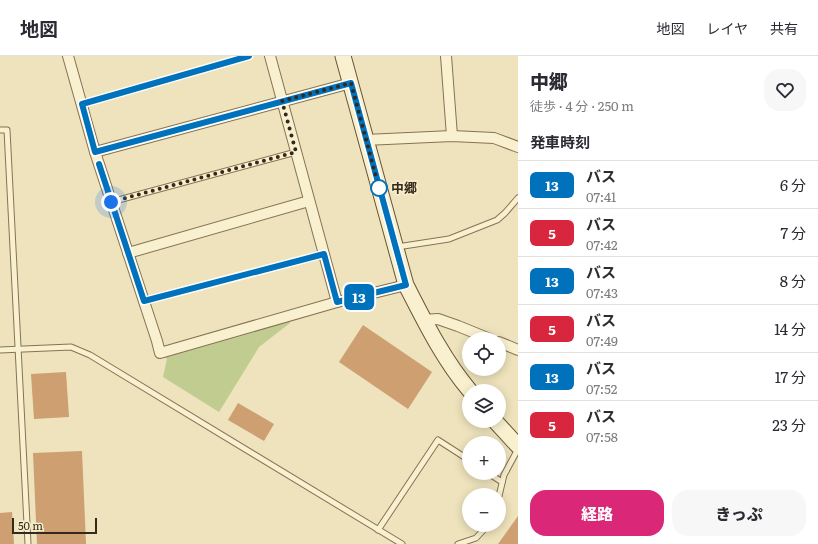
<!DOCTYPE html>
<html lang="ja">
<head>
<meta charset="utf-8">
<style>
  :root { --surface:#fff; --page:#f7f7f7; --text:#2b2b33; --muted:#7c7c81; --line:#e1e1e2; --accent:#db2777 }
  body { margin:0; font-family:Literata,"Noto Sans JP",serif; background:var(--page); color:var(--text); height:100vh; display:flex; flex-direction:column; font-size:15px; white-space:nowrap }
  * { box-sizing:border-box; margin:0 }
  p { font-size:13px; color:var(--muted) }
  .icon { flex:none; width:22px; height:22px; fill:none; stroke:currentColor; stroke-width:2; stroke-linecap:round; stroke-linejoin:round }
  .map { position:relative; flex:1; overflow:hidden }
  .panel { display:flex; flex-direction:column; background:var(--surface); width:300px }
  .panel>* { flex:none }
  .badge { padding:0 8px; border-radius:6px; font-size:14px; line-height:26px }
  .buttons { position:absolute; left:462px; top:276px; display:grid; gap:8px }
  .buttons a { display:grid; place-items:center; width:44px; height:44px; border-radius:50%; background:var(--surface); box-shadow:0 2px 10px #0003; font-size:20px }
  .scale { position:absolute; left:12px; bottom:10px; width:85px; box-sizing:border-box; padding-left:4px; border:2px solid #34291b; border-top:0; font-size:11px; line-height:14px; white-space:nowrap; color:#34291b; -webkit-text-stroke:3px #f5edcb; paint-order:stroke }
  .you { position:absolute; width:20px; height:20px; margin:-10px; border:3px solid #fff; border-radius:50%; background:#1a73e8; box-shadow:0 0 0 6px #1a73e833 }
  .map>.badge { position:absolute; translate:-50% -50%; box-shadow:0 0 0 2px #fff }
  h2 { padding:0 12px; font-size:15px; line-height:36px }
  .round { display:grid; place-items:center; flex:none; width:42px; height:42px; border-radius:16px; background:var(--page) }
  .headline { display:flex; align-items:center; justify-content:space-between; height:68px; padding:0 12px }
  h1 { font-size:19px; font-weight:800; line-height:30px }
  .button { display:flex; gap:8px; margin-top:auto; padding:8px 12px }
  .button a { flex:1; height:46px; border-radius:16px; background:var(--accent); color:#fff; font-size:16px; font-weight:800; line-height:46px; text-align:center }
  .button a+a { background:var(--page); color:var(--text) }
  ul { padding:0; list-style:none }
  li { display:flex; align-items:center; gap:12px; height:48px; padding:0 12px; border-top:1px solid var(--line) }
  li div { flex:1 }
  li b { display:block; font-size:15px }
  li em { font-style:normal }
  li .badge { min-width:44px; font-weight:700; text-align:center }
  header { display:flex; align-items:center; gap:24px; box-sizing:border-box; height:56px; padding:0 20px; background:var(--surface); border-bottom:1px solid var(--line) }
  header strong { font-size:19px }
  nav { display:flex; gap:22px; margin-inline-start:auto; font-size:14px }
  main { display:flex; flex:1; min-height:0 }
  .map>svg:first-child { display:block }
  .green { fill:#c0cc90 }
  .building { fill:#cd9f71 }
  .lines { fill:none; stroke-linecap:round; stroke-linejoin:round }
  .lane-casing { stroke:#857355; stroke-width:7 }
  .street-casing { stroke:#857355; stroke-width:12 }
  .secondary-casing { stroke:#675439; stroke-width:17 }
  .lane { stroke:#f9f0cf; stroke-width:5 }
  .street { stroke:#f9f0cf; stroke-width:10 }
  .secondary { stroke:#f9f0cf; stroke-width:15 }
  .line-casing { stroke:#fff; stroke-width:9 }
  .line { stroke:#0072bc; stroke-width:6 }
  .walk { stroke:#34291b; stroke-width:4; stroke-dasharray:0 7.2 }
  .stop-dot { fill:#fff; stroke:#0072bc; stroke-width:2 }
  .labels { text-anchor:middle; stroke-width:3.5; stroke-linejoin:round; paint-order:stroke }
  .stop-label { font-size:13px; font-weight:bold; fill:#34291b; stroke:#f5edcb; text-anchor:start }
</style>
</head>
<body>
<header>
<strong>地図</strong>
<nav><a>地図</a><a>レイヤ</a><a>共有</a></nav>
</header>
<main>
<div class="map">
<svg width="518" height="488" viewBox="0 0 518 488">
  <rect width="100%" height="100%" fill="#eee3bc"/>
  <polygon class="green" points="288,261 290,267 259,291 219,356 163,321 167,303 161,299"/>
  <g class="building">
    <polygon points="363,269 432,316 408,353 339,306"/>
    <polygon points="66,316 69,361 34,363 31,318"/>
    <polygon points="238,347 274,368 264,385 228,364"/>
    <polygon points="82,395 86,488 37,488 33,397"/>
    <polygon points="12,456 14,488 0,488 0,457"/>
    <polygon points="518,460 518,488 498,488"/>
  </g>
  <g class="lines">
    <defs>
      <g id="lane">
        <polyline points="81,48 249,0"/>
        <polyline points="0,74 7,74 28,488"/>
        <polyline points="111,146 296,96"/>
        <polyline points="397,191 449,183 497,164 505,157 518,142"/>
        <polyline points="144,245 324,198"/>
        <polyline points="0,294 71,291 90,299 402,488"/>
        <polyline points="488,417 502,426"/>
        <polyline points="499,440 504,419 518,393"/>
        <polyline points="378,474 438,384 469,404"/>
        <polyline points="458,488 476,482 488,469"/>
      </g>
      <g id="street">
        <polyline points="68,0 95,96 157,285 160,297 337,246 406,229"/>
        <polyline points="270,0 337,246"/>
        <polyline points="446,0 452,80"/>
        <polyline points="365,84 452,80 494,82 518,91"/>
        <polyline points="95,96 351,27"/>
        <polyline points="128,197 309,145"/>
        <polyline points="423,264 438,263 458,270 490,283"/>
        <polyline points="499,286 518,294"/>
      </g>
      <g id="secondary">
        <path d="M343,0l63,229c19,37 37,74 64,106"/>
        <polyline points="495,365 518,390"/>
      </g>
    </defs>
    <use href="#lane" class="lane-casing"/>
    <use href="#street" class="street-casing"/>
    <use href="#secondary" class="secondary-casing"/>
    <use href="#lane" class="lane"/>
    <use href="#street" class="street"/>
    <use href="#secondary" class="secondary"/>
  </g>
  <g class="lines">
    <defs>
      <polyline id="line" points="99,108 144,245 324,198 337,246 406,229 351,27 95,96 82,48 249,0"/>
    </defs>
    <use href="#line" class="line-casing"/>
    <use href="#line" class="line"/>
    <polyline class="walk" points="111,146 296,96 282,45 351,27 379,132"/>
  </g>
  <circle class="stop-dot" cx="379" cy="132" r="8"/>
  <g class="labels">
    <g class="stop-label">
      <text x="391" y="137">中郷</text>
    </g>
  </g>
</svg>
<div class="buttons">
<a><svg class="icon" aria-label="locate" viewBox="0 0 24 24"><circle cx="12" cy="12" r="6"/><path d="M12 2v4M12 18v4M2 12h4M18 12h4"/></svg></a>
<a><svg class="icon" aria-label="layers" viewBox="0 0 24 24"><path d="M12 4l9 5-9 5-9-5zM3 14l9 5 9-5"/></svg></a>
<a>+</a>
<a>−</a>
</div>
<div class="scale">50 m</div>
<div class="you" style="left:111px;top:146px"></div>
<b class="badge" style="left:359px;top:241px;background:#0072bc;color:#fff">13</b>
</div>
<section class="panel">
<div class="headline"><div><h1>中郷</h1><p>徒歩 · 4 分 · 250 m</p></div><a class="round"><svg class="icon" aria-label="heart" viewBox="0 0 24 24"><path d="M12 20l-8-8c-3-5 5-10 8-4 3-6 11-1 8 4z"/></svg></a></div>
<h2>発車時刻</h2>
<ul>
<li><span class="badge" style="background:#0072bc;color:#fff">13</span><div><b>バス</b><p>07:41</p></div><em>6 分</em></li>
<li><span class="badge" style="background:#d7263d;color:#fff">5</span><div><b>バス</b><p>07:42</p></div><em>7 分</em></li>
<li><span class="badge" style="background:#0072bc;color:#fff">13</span><div><b>バス</b><p>07:43</p></div><em>8 分</em></li>
<li><span class="badge" style="background:#d7263d;color:#fff">5</span><div><b>バス</b><p>07:49</p></div><em>14 分</em></li>
<li><span class="badge" style="background:#0072bc;color:#fff">13</span><div><b>バス</b><p>07:52</p></div><em>17 分</em></li>
<li><span class="badge" style="background:#d7263d;color:#fff">5</span><div><b>バス</b><p>07:58</p></div><em>23 分</em></li>
</ul>
<div class="button"><a>経路</a><a>きっぷ</a></div>
</section>
</main>
</body>
</html>
